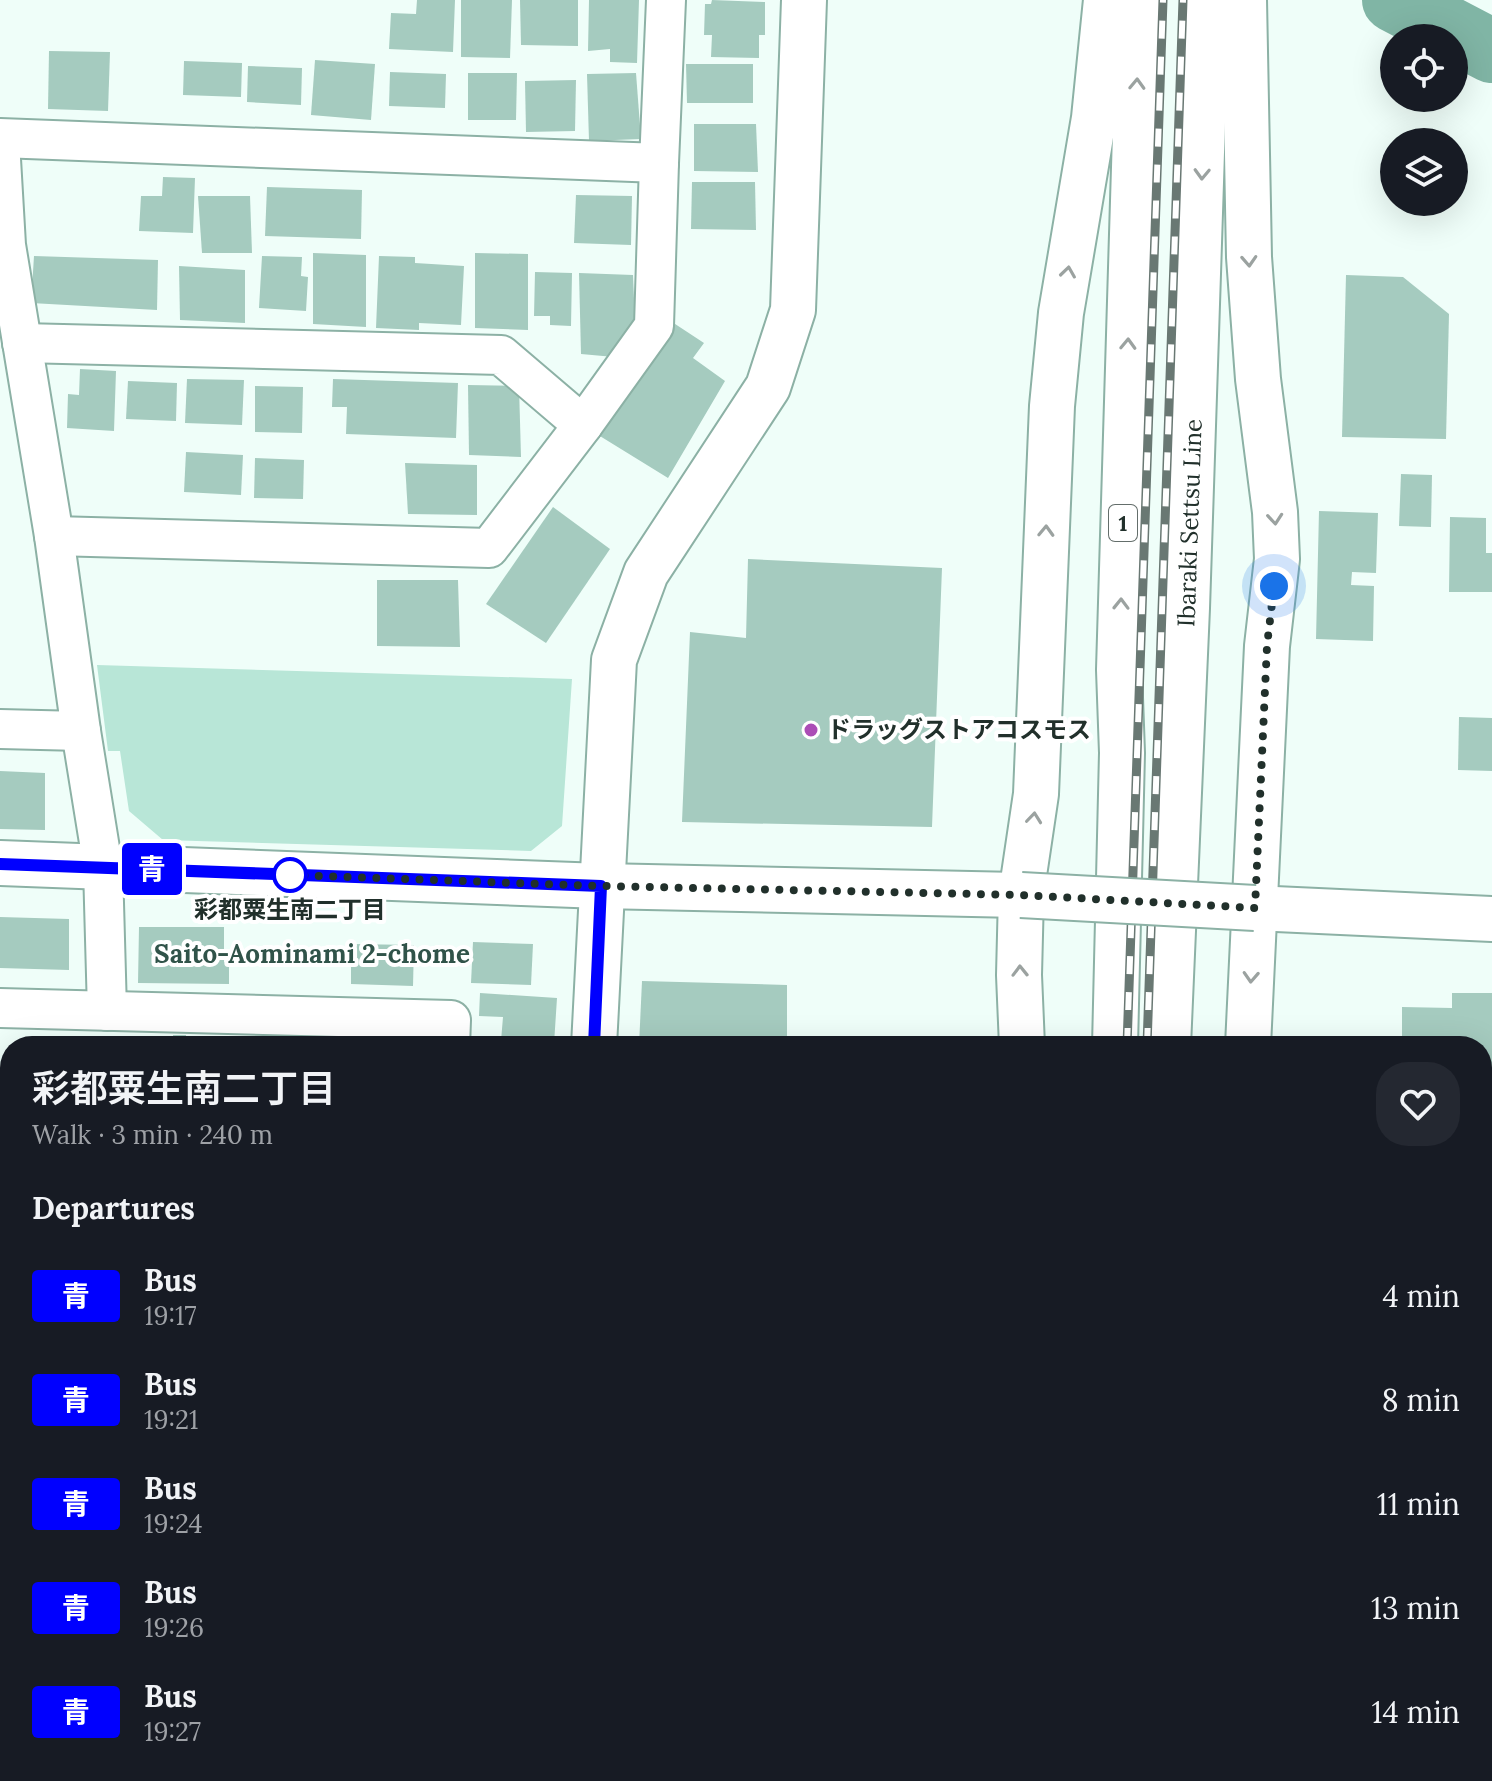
<!DOCTYPE html>
<html lang="en">
<head>
<meta charset="utf-8">
<style>
  :root { --surface:#171b24; --page:#242831; --text:#f1f3f6; --muted:#9ea1a6 }
  body { margin:0; font-family:Lora,"Noto Sans JP",serif; background:var(--page); color:var(--text); height:100vh; display:flex; flex-direction:column; font-size:30px; white-space:nowrap }
  * { box-sizing:border-box; margin:0 }
  p { font-size:26px; color:var(--muted) }
  .icon { flex:none; width:44px; height:44px; fill:none; stroke:currentColor; stroke-width:2; stroke-linecap:round; stroke-linejoin:round }
  .map { position:relative; flex:1; overflow:hidden }
  .side { position:absolute; left:0px; top:1036px; width:1492px; height:746px; display:flex; flex-direction:column; background:var(--surface); border-radius:32px 32px 0 0; box-shadow:0 8px 32px #0002 }
  .side>* { flex:none }
  .badge { padding:0 16px; border-radius:6px; font-size:28px; line-height:52px }
  .fabs { position:absolute; left:1380px; top:24px; display:grid; gap:16px }
  .fabs a { display:grid; place-items:center; width:88px; height:88px; border-radius:50%; background:var(--surface); box-shadow:0 8px 32px #0002; font-size:40px }
  .you { position:absolute; width:40px; height:40px; margin:-20px; border:6px solid #fff; border-radius:50%; background:#1a73e8; box-shadow:0 0 0 12px #1a73e833 }
  .map>.badge { position:absolute; translate:-50% -50%; box-shadow:0 0 0 4px #fff }
  h2 { padding:0 32px; font-size:30px; line-height:72px }
  .round { display:grid; place-items:center; flex:none; width:84px; height:84px; border-radius:32px; background:var(--page) }
  .overview { display:flex; align-items:center; justify-content:space-between; height:136px; padding:0 32px }
  h1 { font-size:38px; font-weight:600; line-height:60px }
  ul { padding:0; list-style:none }
  li { display:flex; align-items:center; gap:24px; height:104px; padding:0 32px }
  li div { flex:1 }
  li b { display:block; font-size:30px }
  li em { font-style:normal }
  li .badge { min-width:88px; font-weight:700; text-align:center }
  .map>svg:first-child { display:block }
  .green { fill:#b8e6d7 }
  .lines { fill:none; stroke-linecap:round; stroke-linejoin:round }
  .river { stroke:#80b5a5; stroke-width:64 }
  .building { fill:#a5cbbf }
  .minor-casing { stroke:#8cb1a5; stroke-width:42 }
  .tertiary-casing { stroke:#8cb1a5; stroke-width:48 }
  .primary-casing { stroke:#8cb1a5; stroke-width:48 }
  .minor { stroke:#fff; stroke-width:38 }
  .tertiary { stroke:#fff; stroke-width:44 }
  .primary { stroke:#fff; stroke-width:44 }
  .rail-casing { stroke:#697873; stroke-width:9 }
  .rail { stroke:#fff; stroke-width:6; stroke-dasharray:18; stroke-linecap:butt }
  .tertiary-bridge-casing { stroke:#8cb1a5; stroke-width:48; stroke-linecap:butt }
  .tertiary-bridge { stroke:#fff; stroke-width:44 }
  .oneway { stroke:#9ba2a0 }
  .line-casing { stroke:#fff; stroke-width:18 }
  .line { stroke:#00f; stroke-width:12 }
  .walk { stroke:#21302b; stroke-width:8; stroke-dasharray:0 14.4 }
  .poi-dot { fill:#ab4db6; stroke:#fff; stroke-width:3 }
  .stop-dot { fill:#fff; stroke:#00f; stroke-width:4 }
  .labels { text-anchor:middle; stroke-width:8; stroke-linejoin:round; paint-order:stroke }
  .shield { fill:#fff; stroke:#646e6b; stroke-width:2 }
  .shield-label { font-size:22px; font-weight:bold; fill:#21302b }
  .street-label { font-size:24px; fill:#21302b; stroke:#fff }
  .poi-label { font-size:24px; font-weight:bold; fill:#21302b; stroke:#fff; text-anchor:start }
  .stop-label { font-size:24px; font-weight:bold; fill:#21302b; stroke:#fff }
  .neighbourhood-label { font-size:26px; font-weight:bold; fill:#305349; stroke:#fff }
</style>
</head>
<body>
<div class="map">
<svg width="1492" height="1781" viewBox="0 0 1492 1781">
  <rect width="100%" height="100%" fill="#effef9"/>
  <polygon class="green" points="97,665 572,679 562,826 531,851 163,840 129,811 120,751 108,751"/>
  <g class="lines">
    <polyline class="river" points="1394,0 1492,51"/>
  </g>
  <g class="building">
    <polygon points="417,0 455,0 453,52 389,49 391,13 416,14"/>
    <polygon points="461,0 512,0 510,58 461,57"/>
    <polygon points="520,0 578,0 578,46 521,45"/>
    <polygon points="589,0 639,0 637,63 610,62 610,49 588,51"/>
    <polygon points="712,0 765,2 765,35 759,35 759,58 711,57 712,35 704,35 705,4 711,4"/>
    <polygon points="49,51 110,52 108,111 48,109"/>
    <polygon points="315,60 375,64 371,120 311,115"/>
    <polygon points="184,61 242,63 241,97 183,95"/>
    <polygon points="686,64 753,64 753,103 687,103"/>
    <polygon points="248,66 302,68 301,105 247,102"/>
    <polygon points="390,72 446,74 445,108 389,106"/>
    <polygon points="468,73 517,73 516,120 468,120"/>
    <polygon points="636,73 641,139 589,141 587,74"/>
    <polygon points="576,80 575,131 526,132 525,81"/>
    <polygon points="694,124 756,124 758,172 694,171"/>
    <polygon points="163,177 195,178 193,233 139,231 141,196 162,196"/>
    <polygon points="692,182 755,182 756,230 691,229"/>
    <polygon points="267,187 362,190 361,239 265,236"/>
    <polygon points="576,195 632,196 631,245 574,243"/>
    <polygon points="198,196 250,196 252,253 202,253"/>
    <polygon points="313,253 366,255 366,327 313,324"/>
    <polygon points="475,253 528,254 528,330 475,328"/>
    <polygon points="34,256 158,260 157,310 31,303"/>
    <polygon points="262,256 302,257 301,276 308,277 306,311 259,308"/>
    <polygon points="379,256 415,257 415,263 464,266 461,325 419,323 419,330 376,328"/>
    <polygon points="179,266 245,270 245,323 180,320"/>
    <polygon points="535,272 572,273 571,326 550,325 550,316 534,316"/>
    <polygon points="579,273 633,275 635,322 614,357 581,354"/>
    <polygon points="1346,275 1403,277 1449,314 1446,439 1342,437"/>
    <polygon points="669,320 704,343 693,358 725,381 668,478 595,433"/>
    <polygon points="80,369 116,371 114,431 67,428 68,394 79,395"/>
    <polygon points="187,379 244,380 242,425 185,423"/>
    <polygon points="333,379 458,383 456,438 346,434 347,407 332,407"/>
    <polygon points="128,381 177,383 176,421 126,419"/>
    <polygon points="468,385 519,386 521,457 469,455"/>
    <polygon points="255,386 303,387 302,433 255,432"/>
    <polygon points="186,452 243,455 241,495 184,492"/>
    <polygon points="255,458 304,460 303,499 254,498"/>
    <polygon points="405,463 477,465 477,515 408,514"/>
    <polygon points="1401,474 1432,475 1431,527 1399,526"/>
    <polygon points="553,507 610,549 546,643 486,604"/>
    <polygon points="1319,511 1378,513 1376,573 1352,572 1351,585 1374,586 1373,641 1316,639"/>
    <polygon points="1450,517 1486,518 1486,553 1492,553 1492,592 1449,592"/>
    <polygon points="748,559 942,568 932,827 682,822 690,632 746,638"/>
    <polygon points="377,580 458,580 460,647 377,646"/>
    <polygon points="1459,717 1492,718 1492,771 1458,770"/>
    <polygon points="0,771 45,773 45,830 0,829"/>
    <polygon points="0,917 69,919 69,970 0,968"/>
    <polygon points="139,927 224,927 224,962 229,962 229,984 138,983"/>
    <polygon points="473,942 533,944 531,985 471,983"/>
    <polygon points="351,944 414,945 413,986 351,984"/>
    <polygon points="642,981 787,985 787,1046 639,1046"/>
    <polygon points="480,993 557,998 554,1044 501,1041 503,1017 479,1016"/>
    <polygon points="1452,993 1492,993 1492,1139 1482,1139 1482,1046 1402,1046 1402,1007 1452,1008"/>
    <rect x="173" y="1035" width="13" height="11"/>
    <polygon points="206,1042 239,1043 238,1046 206,1046"/>
    <polygon points="0,1104 10,1105 10,1164 0,1164"/>
    <polygon points="0,1229 10,1230 10,1286 0,1285"/>
    <rect x="0" y="1308" width="10" height="58"/>
    <rect x="1482" y="1399" width="10" height="111"/>
    <polygon points="1482,1689 1492,1689 1492,1781 1278,1781 1279,1772 1482,1772"/>
    <polygon points="249,1772 300,1772 300,1776 248,1775"/>
    <rect x="593" y="1772" width="366" height="9"/>
  </g>
  <g class="lines">
    <defs>
      <g id="minor">
        <polyline points="0,138 659,163 666,0"/>
        <polyline points="0,142 6,245 54,536 81,731 0,729"/>
        <polyline points="22,343 501,355 583,425 489,548 54,536"/>
        <polyline points="583,425 654,326 659,163"/>
        <polyline points="81,731 103,867 107,1011"/>
        <polyline points="0,1008 451,1020 450,1046"/>
        <polyline points="0,1199 10,1199"/>
        <polyline points="0,1397 10,1397"/>
        <polyline points="0,1600 10,1600"/>
        <polyline points="0,1723 3,1781"/>
        <polyline points="427,1781 428,1772"/>
      </g>
      <g id="tertiary">
        <polyline points="0,863 601,886 1021,895"/>
        <polyline points="1255,908 1492,919"/>
        <polyline points="594,1046 614,660 646,573 768,387 793,310 804,0"/>
        <polyline points="565,1781 565,1772"/>
      </g>
      <g id="primary">
        <polyline points="1244,0 1249,257 1258,379 1275,512 1277,559 1267,646 1248,1046"/>
        <polyline points="1022,1046 1019,975 1021,895 1036,794 1052,406 1061,313 1094,118 1106,0"/>
        <polyline points="1115,1046 1122,753 1119,670 1139,0"/>
        <polyline points="1168,1046 1187,608 1207,0"/>
        <polyline points="996,1781 996,1772"/>
        <polyline points="1046,1781 1046,1772"/>
        <polyline points="1083,1781 1083,1772"/>
        <polyline points="1140,1781 1140,1772"/>
        <polyline points="1206,1781 1207,1772"/>
      </g>
    </defs>
    <use href="#minor" class="minor-casing"/>
    <use href="#tertiary" class="tertiary-casing"/>
    <use href="#primary" class="primary-casing"/>
    <use href="#minor" class="minor"/>
    <use href="#tertiary" class="tertiary"/>
    <use href="#primary" class="primary"/>
    <defs>
      <g id="rail">
        <polyline points="1127,1046 1163,0"/>
        <polyline points="1147,1046 1183,0"/>
        <polyline points="1101,1781 1101,1772"/>
        <polyline points="1121,1781 1121,1772"/>
      </g>
    </defs>
    <use href="#rail" class="rail-casing"/>
    <use href="#rail" class="rail"/>
    <defs>
      <polyline id="tertiary-bridge" points="1021,895 1255,908"/>
    </defs>
    <use href="#tertiary-bridge" class="tertiary-bridge-casing"/>
    <use href="#tertiary-bridge" class="tertiary-bridge"/>
  </g>
  <defs><path id="oneway-chevron" d="M-2-3.5L2.5 0L-2 3.5" fill="none" stroke-width="1.6" stroke-linecap="round" stroke-linejoin="round" transform="scale(2)"/></defs>
  <g class="oneway">
    <use href="#oneway-chevron" transform="translate(1137 84) rotate(-88)"/>
    <use href="#oneway-chevron" transform="translate(1202 174) rotate(92)"/>
    <use href="#oneway-chevron" transform="translate(1249 261) rotate(87)"/>
    <use href="#oneway-chevron" transform="translate(1068 272) rotate(-82)"/>
    <use href="#oneway-chevron" transform="translate(1128 344) rotate(-88)"/>
    <use href="#oneway-chevron" transform="translate(1275 519) rotate(85)"/>
    <use href="#oneway-chevron" transform="translate(1046 531) rotate(-88)"/>
    <use href="#oneway-chevron" transform="translate(1121 604) rotate(-89)"/>
    <use href="#oneway-chevron" transform="translate(1034 818) rotate(-84)"/>
    <use href="#oneway-chevron" transform="translate(1020 971) rotate(-91)"/>
    <use href="#oneway-chevron" transform="translate(1251 977) rotate(93)"/>
  </g>
  <g class="lines">
    <defs>
      <polyline id="line" points="0,864 601,886 594,1046"/>
    </defs>
    <use href="#line" class="line-casing"/>
    <use href="#line" class="line"/>
    <polyline class="walk" points="290,875 601,886 1021,895 1255,908 1267,646 1274,586"/>
  </g>
  <circle class="poi-dot" cx="811" cy="730" r="8"/>
  <circle class="stop-dot" cx="290" cy="875" r="16"/>
  <g class="labels">
    <rect class="shield" x="1109" y="505" width="28" height="36" rx="6"/>
    <g class="shield-label">
      <text x="1123" y="531">1</text>
    </g>
    <g class="street-label">
      <text transform="translate(1190 523) rotate(-88)" y="8">Ibaraki Settsu Line</text>
    </g>
    <g class="poi-label">
      <text x="827" y="738">ドラッグストアコスモス</text>
    </g>
    <g class="stop-label">
      <text x="290" y="918">彩都粟生南二丁目</text>
    </g>
    <g class="neighbourhood-label">
      <text x="312" y="963">Saito-Aominami 2-chome</text>
    </g>
  </g>
</svg>
<div class="fabs">
<a><svg class="icon" aria-label="locate" viewBox="0 0 24 24"><circle cx="12" cy="12" r="6"/><path d="M12 2v4M12 18v4M2 12h4M18 12h4"/></svg></a>
<a><svg class="icon" aria-label="layers" viewBox="0 0 24 24"><path d="M12 4l9 5-9 5-9-5zM3 14l9 5 9-5"/></svg></a>
</div>
<div class="you" style="left:1274px;top:586px"></div>
<b class="badge" style="left:152px;top:869px;background:#00f;color:#fff">青</b>
<section class="side">
<div class="overview"><div><h1>彩都粟生南二丁目</h1><p>Walk · 3 min · 240 m</p></div><a class="round"><svg class="icon" aria-label="heart" viewBox="0 0 24 24"><path d="M12 20l-8-8c-3-5 5-10 8-4 3-6 11-1 8 4z"/></svg></a></div>
<h2>Departures</h2>
<ul>
<li><span class="badge" style="background:#00f;color:#fff">青</span><div><b>Bus</b><p>19:17</p></div><em>4 min</em></li>
<li><span class="badge" style="background:#00f;color:#fff">青</span><div><b>Bus</b><p>19:21</p></div><em>8 min</em></li>
<li><span class="badge" style="background:#00f;color:#fff">青</span><div><b>Bus</b><p>19:24</p></div><em>11 min</em></li>
<li><span class="badge" style="background:#00f;color:#fff">青</span><div><b>Bus</b><p>19:26</p></div><em>13 min</em></li>
<li><span class="badge" style="background:#00f;color:#fff">青</span><div><b>Bus</b><p>19:27</p></div><em>14 min</em></li>
</ul>
</section>
</div>
</body>
</html>
